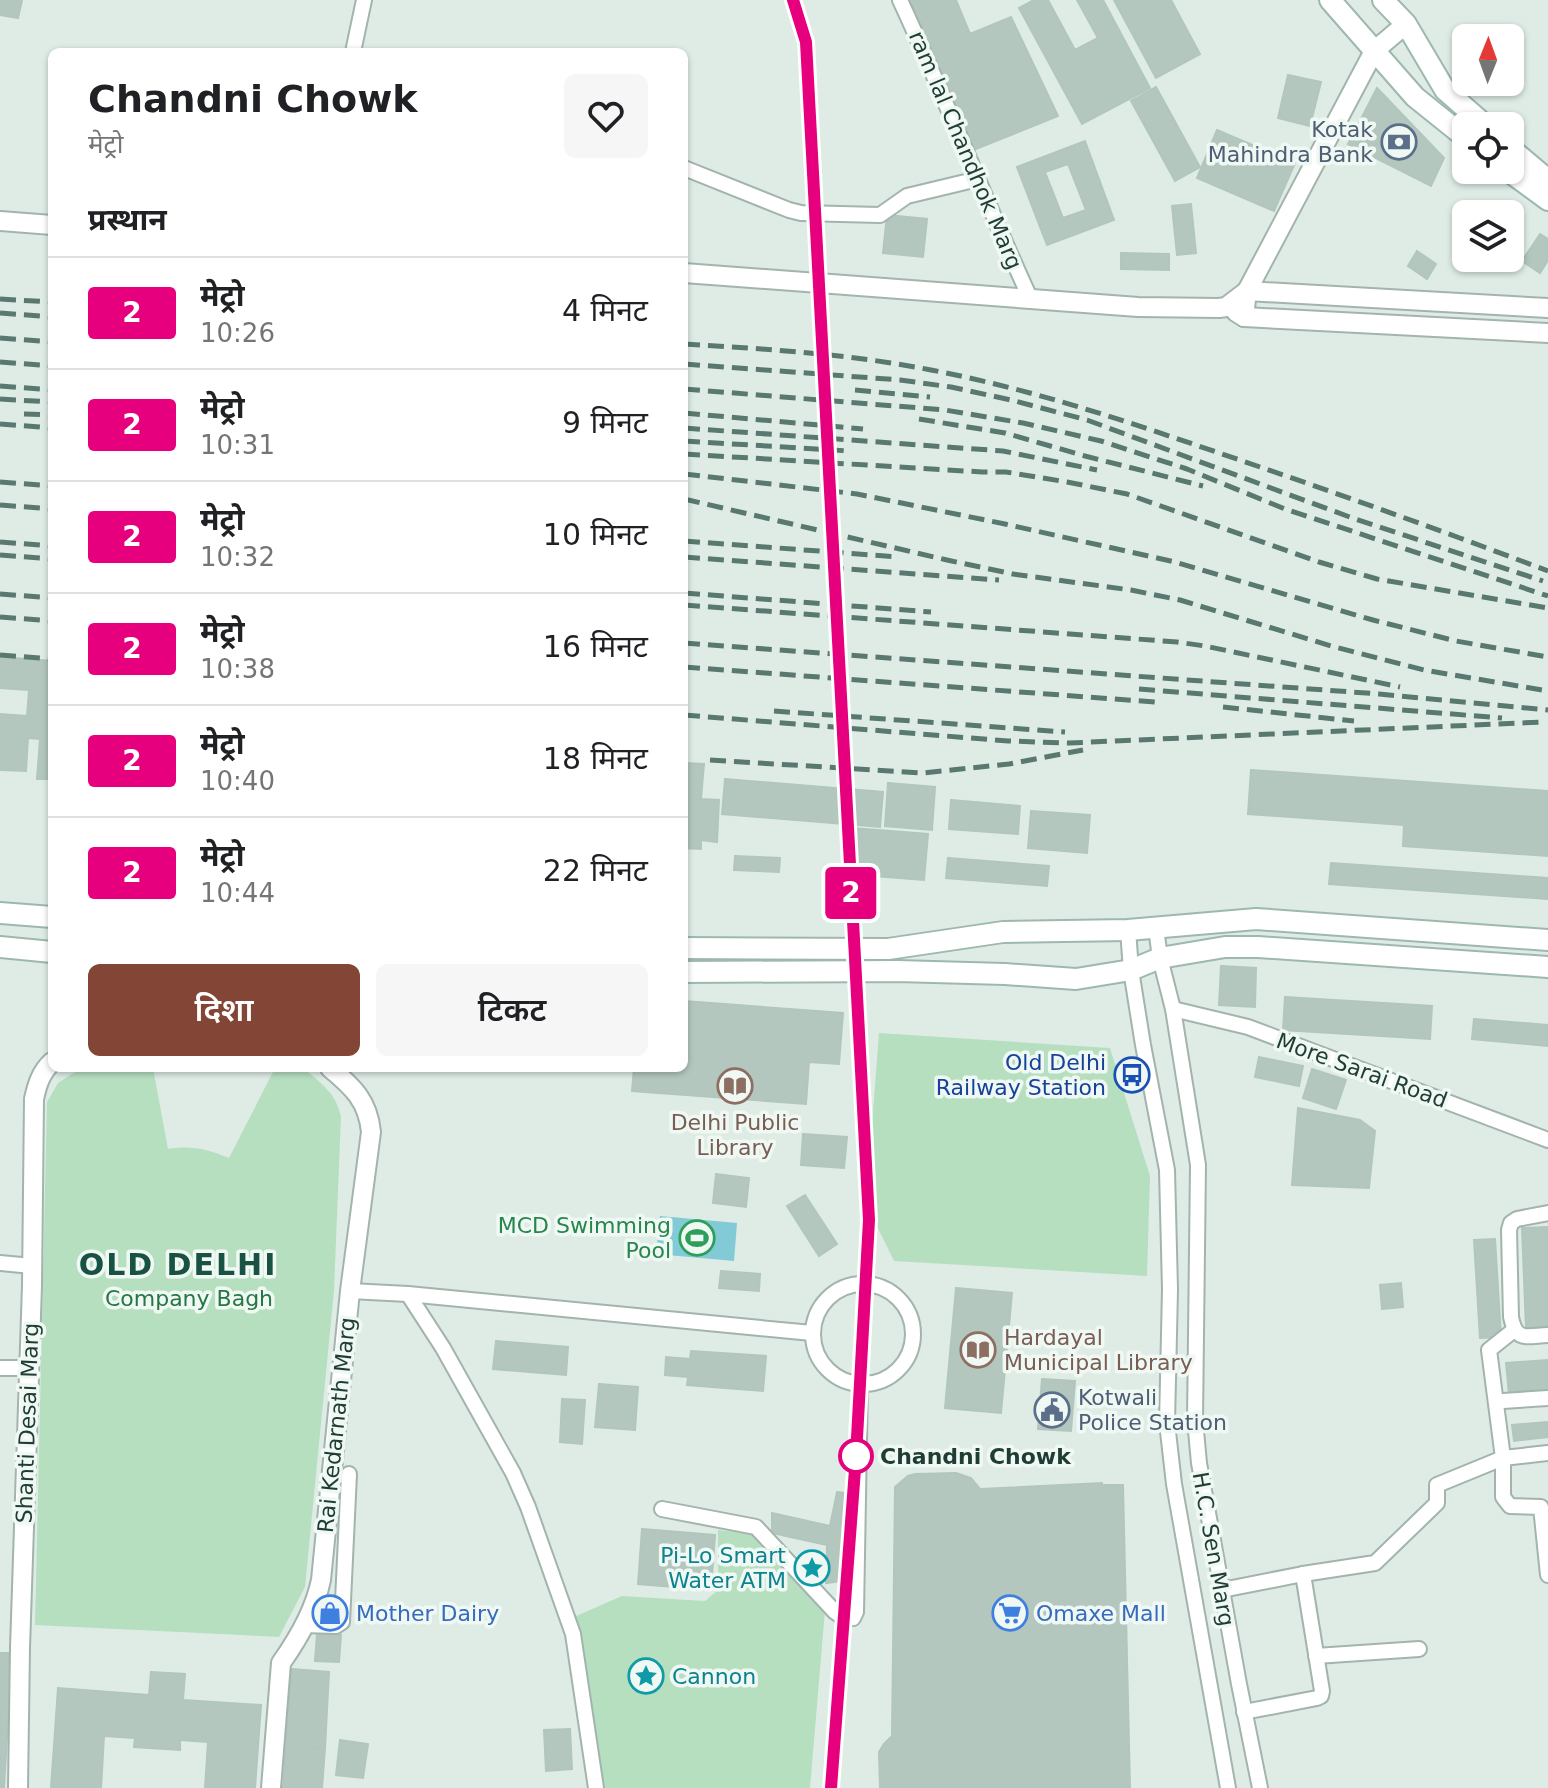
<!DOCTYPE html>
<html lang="hi">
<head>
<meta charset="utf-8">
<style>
  :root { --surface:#fff; --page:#f6f6f6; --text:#202124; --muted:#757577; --line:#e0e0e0; --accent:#834636 }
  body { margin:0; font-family:"DejaVu Sans","Noto Sans Devanagari",sans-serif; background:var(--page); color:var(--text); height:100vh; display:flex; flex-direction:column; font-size:30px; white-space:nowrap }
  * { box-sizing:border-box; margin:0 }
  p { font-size:26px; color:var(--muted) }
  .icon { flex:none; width:44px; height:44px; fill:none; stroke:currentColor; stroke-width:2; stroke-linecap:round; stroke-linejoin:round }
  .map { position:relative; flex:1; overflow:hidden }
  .details { position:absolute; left:48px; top:48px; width:640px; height:1024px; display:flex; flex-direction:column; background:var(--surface); border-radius:12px; box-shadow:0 2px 6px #0004 }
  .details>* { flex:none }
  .badge { padding:0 16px; border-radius:6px; font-size:28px; line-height:52px }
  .needle { width:52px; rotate:1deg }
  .tools { position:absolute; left:1452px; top:24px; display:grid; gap:16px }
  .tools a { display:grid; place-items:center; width:72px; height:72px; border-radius:12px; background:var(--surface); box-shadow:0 2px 6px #0004; font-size:40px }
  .map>.badge { position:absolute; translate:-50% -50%; box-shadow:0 0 0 4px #fff }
  h2 { padding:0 40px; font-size:30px; line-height:72px }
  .round { display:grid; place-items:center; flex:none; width:84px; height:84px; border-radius:12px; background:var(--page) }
  .overview { display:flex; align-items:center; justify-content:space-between; height:136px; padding:0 40px }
  h1 { font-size:38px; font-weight:600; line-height:60px }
  .cta { display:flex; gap:16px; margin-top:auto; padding:16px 40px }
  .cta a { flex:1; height:92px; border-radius:12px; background:var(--accent); color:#fff; font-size:32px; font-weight:600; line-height:92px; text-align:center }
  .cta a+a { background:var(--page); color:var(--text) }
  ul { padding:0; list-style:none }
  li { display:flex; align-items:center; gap:24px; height:112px; padding:0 40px; border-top:2px solid var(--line) }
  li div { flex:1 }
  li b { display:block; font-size:30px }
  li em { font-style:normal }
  li .badge { min-width:88px; font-weight:700; text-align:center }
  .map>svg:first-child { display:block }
  .green { fill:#b6dfc0 }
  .water { fill:#82cad6 }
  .building { fill:#b4c7bf; stroke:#b1c6bd; stroke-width:2; fill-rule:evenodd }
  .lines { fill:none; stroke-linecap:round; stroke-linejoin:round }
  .minor-casing { stroke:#a2b4ad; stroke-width:18 }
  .tertiary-casing { stroke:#a2b4ad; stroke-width:22 }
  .secondary-casing { stroke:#9db8ae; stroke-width:24 }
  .minor { stroke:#fff; stroke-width:14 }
  .tertiary { stroke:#fff; stroke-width:18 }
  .secondary { stroke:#fff; stroke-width:20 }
  .rail { stroke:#597970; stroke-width:5; stroke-dasharray:16 8; stroke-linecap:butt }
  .line-casing { stroke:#fff; stroke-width:18 }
  .line { stroke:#e6007e; stroke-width:12 }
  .stop-dot { fill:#fff; stroke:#e6007e; stroke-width:4 }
  .labels { text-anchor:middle; stroke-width:7; stroke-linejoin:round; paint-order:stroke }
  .service-label { font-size:22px; fill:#4e5e75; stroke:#f0f8f4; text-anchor:end }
  .street-label { font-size:22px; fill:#1f3d34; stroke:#f0f8f4 }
  .transit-label { font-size:22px; fill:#164399; stroke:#f0f8f4; text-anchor:end }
  .education-label { font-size:22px; fill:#785e54; stroke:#f0f8f4 }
  .leisure-label { font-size:22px; fill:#27864d; stroke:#f0f8f4; text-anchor:end }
  .park-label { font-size:22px; fill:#267744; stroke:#f0f8f4 }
  .stop-label { font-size:22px; font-weight:bold; fill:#1f3d34; stroke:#f0f8f4; text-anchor:start }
  .culture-label { font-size:22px; fill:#0d838f; stroke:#f0f8f4; text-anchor:end }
  .shop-label { font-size:22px; fill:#366cbe; stroke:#f0f8f4; text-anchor:start }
  .district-label { font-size:30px; font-weight:bold; letter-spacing:2px; fill:#195142; stroke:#f0f8f4 }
</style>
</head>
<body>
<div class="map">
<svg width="1548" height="1788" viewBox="0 0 1548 1788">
  <rect width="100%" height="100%" fill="#dfece6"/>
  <g class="green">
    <polygon points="879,1033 1110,1048 1150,1176 1147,1276 894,1261 866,1204"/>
    <path d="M81,1068h72l15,81c24,-4 39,0 61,9l46,-90h28c17,14 34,26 38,49l-7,174 -29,296 -26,50 -244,-12 12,-523 11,-19z"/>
    <polygon points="718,1530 752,1534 825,1610 810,1788 604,1788 576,1616 622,1596 705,1601 718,1590"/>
  </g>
  <polygon class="water" points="660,1216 737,1223 734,1261 656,1254"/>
  <g class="building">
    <polygon points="0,0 22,0 18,18 0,15"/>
    <polygon points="909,0 956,0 970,34 1011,17 1058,116 971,151"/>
    <polygon points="1034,0 1048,0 1075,50 1098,38 1077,0 1103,0 1150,88 1082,124 1019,8"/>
    <polygon points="1114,0 1171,0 1200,54 1156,78"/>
    <polygon points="1288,75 1321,82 1310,126 1278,118"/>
    <polygon points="1156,87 1200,167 1175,181 1131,101"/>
    <polygon points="1377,88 1444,158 1431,186 1348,144"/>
    <polygon points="1217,130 1295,163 1274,211 1197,178"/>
    <path d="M1085,141l29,79 -67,25 -30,-78zM1068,164l18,46 -23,8 -18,-46z"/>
    <polygon points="1191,204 1196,253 1177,255 1172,206"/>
    <polygon points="887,215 927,219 923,257 883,253"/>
    <polygon points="1540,234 1548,239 1548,260 1540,273 1522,261"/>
    <polygon points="1417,251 1436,264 1427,279 1408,266"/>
    <polygon points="1121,253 1169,254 1169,270 1121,269"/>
    <polygon points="0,657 52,661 52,779 37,779 40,739 28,738 26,771 0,770 0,714 27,716 29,690 0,688"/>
    <polygon points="684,763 704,764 701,799 719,800 717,842 701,840 701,849 684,848"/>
    <polygon points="1251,770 1548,791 1548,856 1403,846 1404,825 1248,814"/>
    <polygon points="725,779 883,792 880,827 722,814"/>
    <polygon points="888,783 935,787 932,830 885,826"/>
    <polygon points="951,800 1020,806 1018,834 949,829"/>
    <polygon points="1031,811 1090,815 1087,853 1028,848"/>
    <polygon points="852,828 928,834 924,880 848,874"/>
    <polygon points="735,856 780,858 779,872 734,870"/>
    <polygon points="948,858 1049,866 1047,886 946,878"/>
    <polygon points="1331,863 1548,878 1548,899 1329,884"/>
    <polygon points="1221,966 1256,968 1255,1007 1219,1005"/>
    <polygon points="1285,997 1432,1006 1430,1039 1283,1030"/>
    <polygon points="684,1001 843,1013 839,1064 809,1062 806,1104 632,1091 634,1068 684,1068"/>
    <polygon points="1474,1019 1548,1025 1548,1046 1472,1039"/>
    <polygon points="1259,1057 1303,1066 1299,1086 1255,1077"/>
    <polygon points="1312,1069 1346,1080 1336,1109 1303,1098"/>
    <polygon points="1298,1108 1360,1120 1375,1131 1369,1188 1292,1185"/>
    <polygon points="803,1134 847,1137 844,1168 801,1165"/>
    <polygon points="716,1174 749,1178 746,1207 713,1203"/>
    <polygon points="805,1195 837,1244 819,1256 787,1206"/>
    <polygon points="1548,1227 1548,1328 1526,1329 1522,1228"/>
    <polygon points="1495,1239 1501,1337 1480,1338 1474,1240"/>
    <polygon points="721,1271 760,1274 759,1291 719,1288"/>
    <polygon points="1401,1283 1403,1307 1382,1309 1380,1285"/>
    <polygon points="956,1288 1012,1293 1001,1413 945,1408"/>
    <polygon points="496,1341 568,1347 566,1375 493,1369"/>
    <polygon points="691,1351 766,1356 763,1391 687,1385 688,1377 665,1375 666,1357 690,1359"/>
    <polygon points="1548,1360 1548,1390 1509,1394 1506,1363"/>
    <polygon points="1042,1379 1075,1381 1071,1431 1038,1429"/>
    <polygon points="599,1384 638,1387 635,1430 595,1427"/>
    <polygon points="562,1399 585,1400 582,1444 560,1442"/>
    <polygon points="1548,1422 1548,1437 1514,1441 1512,1425"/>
    <polygon points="956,1473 971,1478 980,1489 1102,1483 1102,1485 1123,1485 1130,1788 880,1788 879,1752 884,1744 892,1736 895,1487 908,1476 915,1474"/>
    <polygon points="837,1492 853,1494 849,1580 826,1583 827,1545 772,1533 772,1513 830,1526"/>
    <polygon points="642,1529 715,1535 711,1590 638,1584"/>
    <polygon points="317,1634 341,1635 339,1662 315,1661"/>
    <polygon points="0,1653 12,1653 4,1788 0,1788"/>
    <polygon points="292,1669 329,1672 325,1748 286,1746"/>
    <polygon points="151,1672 185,1674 183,1700 261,1705 255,1788 205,1788 208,1742 180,1740 180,1750 134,1747 135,1738 104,1736 101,1788 51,1788 58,1688 149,1695"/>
    <polygon points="570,1729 572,1769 546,1771 544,1730"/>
    <polygon points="340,1740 368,1744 363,1778 336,1775"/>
    <polygon points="286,1746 325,1748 322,1788 283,1788"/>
  </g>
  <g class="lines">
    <defs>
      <g id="minor">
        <path d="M900,0c46,99 85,201 131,300"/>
        <polyline points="353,52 364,0"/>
        <polyline points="684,168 789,210 801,213 880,215 907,196 978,179"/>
        <polyline points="1156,928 1160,958 1173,1009 1198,1165 1195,1420 1199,1463 1239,1684 1260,1788"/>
        <polyline points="1128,930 1131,970 1143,1045 1167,1170 1170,1289 1167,1423 1174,1484 1228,1788"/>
        <polyline points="1173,1009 1248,1027 1548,1140"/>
        <path d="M1548,1213l-31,6 -6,4 -2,7 2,87c5,25 15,19 37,18"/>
        <polyline points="0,1263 32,1266"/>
        <circle cx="863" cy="1334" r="50"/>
        <polyline points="350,1291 408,1294 812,1333"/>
        <polyline points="408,1294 443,1348 513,1473 528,1507 573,1634 596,1788"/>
        <polyline points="1514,1330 1489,1350 1503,1458 1503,1497 1510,1506 1541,1507 1548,1575"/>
        <polyline points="0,1368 28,1368"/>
        <polyline points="1503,1401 1548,1398"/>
        <polyline points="662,1509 756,1527 835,1612 844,1618 853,1618 856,1612 860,1384"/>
        <polyline points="1222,1590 1303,1574 1375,1563 1437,1503 1437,1485 1503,1458 1548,1453"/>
        <polyline points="303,1625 336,1626 342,1622 349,1474"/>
        <polyline points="1316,1656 1419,1649"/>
        <polyline points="1244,1712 1317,1698 1321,1696 1322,1691 1303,1574"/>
      </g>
      <g id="tertiary">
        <polyline points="0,221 52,225"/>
        <polyline points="684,273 1138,307 1219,308 1226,307 1247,291 1548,308"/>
        <polyline points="1236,312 1244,317 1548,333"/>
        <polyline points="1244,317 1247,291 1374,51 1406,24"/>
        <path d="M18,1788l2,-140 12,-363 2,-186c3,-14 7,-27 18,-37"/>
        <path d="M271,1788l10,-125c17,-24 34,-54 40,-83l29,-289 21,-159c-3,-31 -18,-45 -41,-64"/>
      </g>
      <g id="secondary">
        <polyline points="1330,0 1415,97 1466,138"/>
        <polyline points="1383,0 1406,24 1445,90 1486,126"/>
        <polyline points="1510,148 1548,180"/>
        <polyline points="1507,170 1548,200"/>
        <polyline points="0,913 52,917"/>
        <polyline points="0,947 52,952"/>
        <polyline points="684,948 888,949 1003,932 1128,930 1256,919 1548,940"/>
        <polyline points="684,972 897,971 1005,974 1076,979 1131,970 1160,958 1225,947 1258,947 1548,967"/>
      </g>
    </defs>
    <use href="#minor" class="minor-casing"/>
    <use href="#tertiary" class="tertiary-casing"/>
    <use href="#secondary" class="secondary-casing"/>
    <use href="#minor" class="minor"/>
    <use href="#tertiary" class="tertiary"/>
    <use href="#secondary" class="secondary"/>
    <g class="rail">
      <polyline points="0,299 52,302"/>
      <polyline points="0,313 52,317"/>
      <polyline points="0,338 52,342"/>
      <path d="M684,344c83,5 166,10 247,26 100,19 195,51 291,84 109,37 218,76 326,117"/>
      <polyline points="0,362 52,366"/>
      <polyline points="684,364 900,380 951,387 1011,400 1087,420 1355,519 1543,581"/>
      <polyline points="0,386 52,390"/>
      <polyline points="684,389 945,410 1023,423 1101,441 1187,469 1285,509 1548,596"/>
      <polyline points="855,390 930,397"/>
      <polyline points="0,399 52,402"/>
      <polyline points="684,413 863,429"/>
      <polyline points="24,414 52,415"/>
      <polyline points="919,419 1005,433 1085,456 1203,486"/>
      <polyline points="0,424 52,428"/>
      <polyline points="684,428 1003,451 1097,470"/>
      <polyline points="684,441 850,451"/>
      <polyline points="684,454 982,472 1006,472 1067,482 1127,494 1319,562 1377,579 1548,608"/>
      <polyline points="684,474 857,494 1005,524 1175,562 1373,620 1456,641 1548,657"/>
      <polyline points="0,482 52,486"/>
      <polyline points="684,499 947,560 1013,574 1131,590 1180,600 1331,646 1424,670 1548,691"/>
      <polyline points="0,505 52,509"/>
      <polyline points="684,541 899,557"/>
      <polyline points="0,542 52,546"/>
      <polyline points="0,555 52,559"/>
      <polyline points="684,557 999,580"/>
      <polyline points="684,593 931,612"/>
      <polyline points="0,594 52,598"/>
      <polyline points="684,605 1177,642 1205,646 1400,687"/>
      <polyline points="0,617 52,621"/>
      <polyline points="684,643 1379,694 1548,710"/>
      <polyline points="0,655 52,659"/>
      <polyline points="684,667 1155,702"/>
      <polyline points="1139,689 1502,718"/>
      <polyline points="1223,707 1354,721"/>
      <polyline points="774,711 1065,732"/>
      <polyline points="684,715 1008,741 1069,743 1543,722"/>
      <polyline points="710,760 923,773 1009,764 1083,750"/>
    </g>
  </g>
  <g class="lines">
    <defs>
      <polyline id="line" points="793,0 806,42 869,1220 856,1456 831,1788"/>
    </defs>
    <use href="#line" class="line-casing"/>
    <use href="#line" class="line"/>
  </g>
  <defs>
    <symbol id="bank-ring" viewBox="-11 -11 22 22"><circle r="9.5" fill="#f0f8f4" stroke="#5c6f8a" stroke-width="1.5"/><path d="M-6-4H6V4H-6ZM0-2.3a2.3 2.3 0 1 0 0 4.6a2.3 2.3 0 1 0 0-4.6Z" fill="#5c6f8a"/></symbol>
    <symbol id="bus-ring" viewBox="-11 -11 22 22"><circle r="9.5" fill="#f0f8f4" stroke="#1a4fb4" stroke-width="1.5"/><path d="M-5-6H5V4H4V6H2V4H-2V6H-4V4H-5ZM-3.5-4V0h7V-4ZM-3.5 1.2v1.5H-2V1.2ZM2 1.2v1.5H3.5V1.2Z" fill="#1a4fb4"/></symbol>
    <symbol id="library-ring" viewBox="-11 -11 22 22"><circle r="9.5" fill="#f0f8f4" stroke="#8d6e63" stroke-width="1.5"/><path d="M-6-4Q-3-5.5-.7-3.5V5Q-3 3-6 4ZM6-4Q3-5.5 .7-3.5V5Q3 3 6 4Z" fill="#8d6e63"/></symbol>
    <symbol id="stadium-ring" viewBox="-11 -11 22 22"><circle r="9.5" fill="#f0f8f4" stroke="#2e9e5b" stroke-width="1.5"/><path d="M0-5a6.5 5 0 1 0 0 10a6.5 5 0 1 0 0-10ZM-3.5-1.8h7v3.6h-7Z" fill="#2e9e5b"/></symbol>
    <symbol id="civic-ring" viewBox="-11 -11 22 22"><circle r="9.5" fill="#f0f8f4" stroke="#5c6f8a" stroke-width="1.5"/><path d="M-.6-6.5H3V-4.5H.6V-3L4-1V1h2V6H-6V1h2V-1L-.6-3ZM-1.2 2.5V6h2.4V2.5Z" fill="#5c6f8a"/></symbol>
    <symbol id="sight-ring" viewBox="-11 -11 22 22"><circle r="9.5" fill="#f0f8f4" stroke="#0f9aa8" stroke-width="1.5"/><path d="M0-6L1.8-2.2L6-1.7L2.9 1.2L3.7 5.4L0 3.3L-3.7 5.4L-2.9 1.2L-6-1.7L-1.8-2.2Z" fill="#0f9aa8"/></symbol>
    <symbol id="shop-ring" viewBox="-11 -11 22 22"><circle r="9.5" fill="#f0f8f4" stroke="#3f7fe0" stroke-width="1.5"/><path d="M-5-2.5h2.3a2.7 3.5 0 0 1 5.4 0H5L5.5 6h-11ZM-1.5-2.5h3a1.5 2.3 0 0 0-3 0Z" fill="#3f7fe0"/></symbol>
    <symbol id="supermarket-ring" viewBox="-11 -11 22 22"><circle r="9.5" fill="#f0f8f4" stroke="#3f7fe0" stroke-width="1.5"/><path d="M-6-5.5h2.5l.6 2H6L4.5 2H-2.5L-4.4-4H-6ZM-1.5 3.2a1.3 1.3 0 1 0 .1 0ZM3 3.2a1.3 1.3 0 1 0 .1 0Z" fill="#3f7fe0"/></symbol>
  </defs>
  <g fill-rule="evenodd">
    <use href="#bank-ring" x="1379" y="122" width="40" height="40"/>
    <use href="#bus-ring" x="1112" y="1055" width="40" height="40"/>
    <use href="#library-ring" x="715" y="1066" width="40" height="40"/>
    <use href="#stadium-ring" x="677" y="1218" width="40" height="40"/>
    <use href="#library-ring" x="958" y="1330" width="40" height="40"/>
    <use href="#civic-ring" x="1032" y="1390" width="40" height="40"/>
    <use href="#sight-ring" x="792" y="1548" width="40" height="40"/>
    <use href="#shop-ring" x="310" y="1593" width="40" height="40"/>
    <use href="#supermarket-ring" x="990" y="1593" width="40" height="40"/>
    <use href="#sight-ring" x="626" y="1656" width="40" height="40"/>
  </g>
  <circle class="stop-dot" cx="856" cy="1456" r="16"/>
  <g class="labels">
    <g class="service-label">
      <text x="1373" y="137">Kotak<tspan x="1373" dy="25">Mahindra Bank</tspan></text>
      <text x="1078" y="1405" text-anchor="start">Kotwali<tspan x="1078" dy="25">Police Station</tspan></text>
    </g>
    <g class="street-label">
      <text transform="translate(966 150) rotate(67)" y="8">ram lal Chandhok Marg</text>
      <text transform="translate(1362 1070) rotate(20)" y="8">More Sarai Road</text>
      <text transform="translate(27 1423) rotate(-88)" y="8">Shanti Desai Marg</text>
      <text transform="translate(336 1425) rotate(-84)" y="8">Rai Kedarnath Marg</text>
      <text transform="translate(1214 1549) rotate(80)" y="8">H.C. Sen Marg</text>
    </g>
    <g class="transit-label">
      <text x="1106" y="1070">Old Delhi<tspan x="1106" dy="25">Railway Station</tspan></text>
    </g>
    <g class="education-label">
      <text x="735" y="1130">Delhi Public<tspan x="735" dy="25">Library</tspan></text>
      <text x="1004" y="1345" text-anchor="start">Hardayal<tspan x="1004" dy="25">Municipal Library</tspan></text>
    </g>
    <g class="leisure-label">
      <text x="671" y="1233">MCD Swimming<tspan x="671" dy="25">Pool</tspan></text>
    </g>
    <g class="park-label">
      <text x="189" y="1306">Company Bagh</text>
    </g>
    <g class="stop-label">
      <text x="880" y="1464">Chandni Chowk</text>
    </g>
    <g class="culture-label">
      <text x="786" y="1563">Pi-Lo Smart<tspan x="786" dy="25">Water ATM</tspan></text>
      <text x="672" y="1684" text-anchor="start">Cannon</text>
    </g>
    <g class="shop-label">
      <text x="356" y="1621">Mother Dairy</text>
      <text x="1036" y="1621">Omaxe Mall</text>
    </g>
    <g class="district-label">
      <text x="178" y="1275">OLD DELHI</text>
    </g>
  </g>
</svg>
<div class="tools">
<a><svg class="needle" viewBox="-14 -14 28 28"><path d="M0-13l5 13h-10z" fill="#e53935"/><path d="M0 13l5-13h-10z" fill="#757577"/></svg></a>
<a><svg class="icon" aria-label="locate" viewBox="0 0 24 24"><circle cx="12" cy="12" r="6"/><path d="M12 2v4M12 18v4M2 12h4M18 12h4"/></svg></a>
<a><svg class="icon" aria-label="layers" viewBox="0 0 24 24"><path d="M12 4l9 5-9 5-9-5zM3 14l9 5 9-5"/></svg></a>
</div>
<b class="badge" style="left:851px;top:893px;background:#e6007e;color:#fff">2</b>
<section class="details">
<div class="overview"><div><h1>Chandni Chowk</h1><p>मेट्रो</p></div><a class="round"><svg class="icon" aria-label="heart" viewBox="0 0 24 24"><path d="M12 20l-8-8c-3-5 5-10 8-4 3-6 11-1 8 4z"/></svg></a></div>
<h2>प्रस्थान</h2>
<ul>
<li><span class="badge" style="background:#e6007e;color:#fff">2</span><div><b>मेट्रो</b><p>10:26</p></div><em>4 मिनट</em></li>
<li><span class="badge" style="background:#e6007e;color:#fff">2</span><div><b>मेट्रो</b><p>10:31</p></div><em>9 मिनट</em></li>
<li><span class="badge" style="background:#e6007e;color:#fff">2</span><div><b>मेट्रो</b><p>10:32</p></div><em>10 मिनट</em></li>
<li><span class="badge" style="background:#e6007e;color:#fff">2</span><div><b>मेट्रो</b><p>10:38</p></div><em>16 मिनट</em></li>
<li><span class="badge" style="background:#e6007e;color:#fff">2</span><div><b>मेट्रो</b><p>10:40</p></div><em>18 मिनट</em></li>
<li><span class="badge" style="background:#e6007e;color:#fff">2</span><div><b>मेट्रो</b><p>10:44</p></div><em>22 मिनट</em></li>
</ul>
<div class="cta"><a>दिशा</a><a>टिकट</a></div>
</section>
</div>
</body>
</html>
